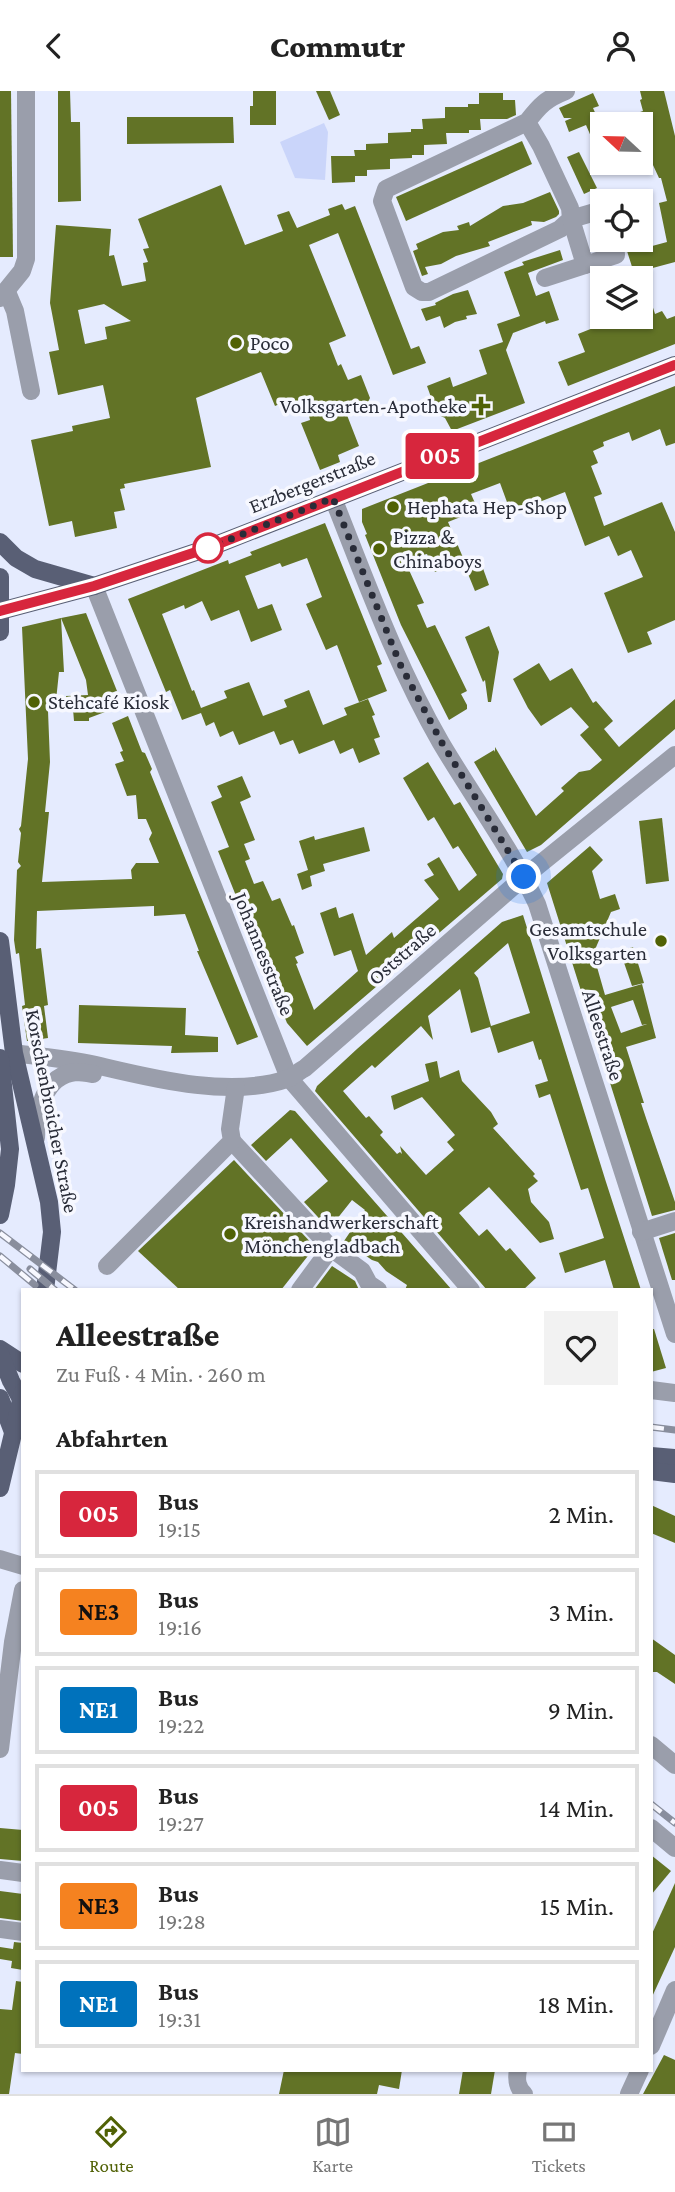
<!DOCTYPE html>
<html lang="de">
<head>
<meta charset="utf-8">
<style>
  :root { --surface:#fff; --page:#f2f2f2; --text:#222; --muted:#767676; --line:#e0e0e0; --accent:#506105 }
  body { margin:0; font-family:"Crimson Pro",serif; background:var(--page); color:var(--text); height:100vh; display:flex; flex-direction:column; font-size:26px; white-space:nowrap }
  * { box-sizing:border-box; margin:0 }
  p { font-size:23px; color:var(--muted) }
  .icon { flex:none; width:38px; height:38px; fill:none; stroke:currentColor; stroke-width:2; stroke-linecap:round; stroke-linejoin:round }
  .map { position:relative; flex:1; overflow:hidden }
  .sheet { position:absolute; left:21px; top:1197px; width:632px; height:784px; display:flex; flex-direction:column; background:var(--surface); border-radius:0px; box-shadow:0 2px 5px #0004 }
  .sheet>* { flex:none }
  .badge { padding:0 14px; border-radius:5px; font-size:24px; line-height:46px }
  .needle { width:46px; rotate:292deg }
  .controls { position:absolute; left:590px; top:21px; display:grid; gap:14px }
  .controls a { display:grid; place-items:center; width:63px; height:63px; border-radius:0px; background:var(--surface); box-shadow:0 2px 5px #0004; font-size:35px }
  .you { position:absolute; width:35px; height:35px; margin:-18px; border:5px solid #fff; border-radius:50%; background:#1a73e8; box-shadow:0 0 0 10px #1a73e833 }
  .map>.badge { position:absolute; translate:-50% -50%; box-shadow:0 0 0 4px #fff }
  h2 { padding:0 35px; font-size:26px; line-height:63px }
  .round { display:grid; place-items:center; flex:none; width:74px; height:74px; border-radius:0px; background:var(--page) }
  .headline { display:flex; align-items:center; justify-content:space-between; height:119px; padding:0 35px }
  h1 { font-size:33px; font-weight:800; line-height:52px }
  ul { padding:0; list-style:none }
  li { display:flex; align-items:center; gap:21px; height:88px; margin:0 14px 10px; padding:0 21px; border:4px solid var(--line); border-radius:0px }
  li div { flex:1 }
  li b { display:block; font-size:26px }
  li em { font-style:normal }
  li .badge { min-width:77px; font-weight:700; text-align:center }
  header { display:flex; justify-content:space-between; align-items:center; height:91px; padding:0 35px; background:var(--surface); font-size:32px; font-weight:800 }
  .tabs { display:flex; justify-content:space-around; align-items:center; height:98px; border-top:2px solid var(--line); background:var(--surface); font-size:19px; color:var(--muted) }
  .tabs a { display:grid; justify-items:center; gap:4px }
  .tabs .selected { color:var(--accent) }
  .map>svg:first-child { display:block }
  .green { fill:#cad5fa }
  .building { fill:#627326; fill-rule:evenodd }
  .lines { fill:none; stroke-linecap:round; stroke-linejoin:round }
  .minor { stroke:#9a9eab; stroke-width:18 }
  .major { stroke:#595f75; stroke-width:18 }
  .rail-casing { stroke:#898e9d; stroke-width:7 }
  .rail { stroke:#f7f8ff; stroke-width:4.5; stroke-dasharray:13; stroke-linecap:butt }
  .line-casing { stroke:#fff; stroke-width:16 }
  .line { stroke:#d7263d; stroke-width:10 }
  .walk { stroke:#292c38; stroke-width:7; stroke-dasharray:0 12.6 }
  .poi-dot { fill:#506105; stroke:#f7f8ff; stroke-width:2.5 }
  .stop-dot { fill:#fff; stroke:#d7263d; stroke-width:3.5 }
  .labels { text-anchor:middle; stroke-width:7; stroke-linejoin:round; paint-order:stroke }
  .poi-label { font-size:21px; fill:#292c38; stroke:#f7f8ff; text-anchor:start }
  .street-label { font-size:21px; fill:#292c38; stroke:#f7f8ff }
</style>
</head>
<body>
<header><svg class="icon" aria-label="back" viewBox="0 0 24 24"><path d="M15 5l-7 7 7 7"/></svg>Commutr<svg class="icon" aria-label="person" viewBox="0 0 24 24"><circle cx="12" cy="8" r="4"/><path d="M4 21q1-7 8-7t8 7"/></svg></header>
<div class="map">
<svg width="675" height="2003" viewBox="0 0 675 2003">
  <rect width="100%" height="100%" fill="#e5ebfe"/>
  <polygon class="green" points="324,32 328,41 325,89 295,87 280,51"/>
  <g class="building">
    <polygon points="0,0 11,0 13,166 0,166"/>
    <polygon points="58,0 70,0 71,31 80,31 81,110 58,111"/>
    <polygon points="253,0 276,0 276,34 250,34 250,15 253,15"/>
    <polygon points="316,0 330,0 340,24 329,29"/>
    <polygon points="640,0 664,0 675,45 675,171 634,182 627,160 626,149 638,149 641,158 667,151 659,112 667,110 661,87 659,87 640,46 640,43 646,42 640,21 643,20 640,9 642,8"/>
    <polygon points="479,2 503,2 503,9 515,9 516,24 507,28 480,28 481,39 469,39 469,42 446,42 447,53 424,54 424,64 412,64 412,67 390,68 390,78 367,79 367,85 355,85 355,91 332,92 331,65 355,65 354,59 366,59 366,53 388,52 388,42 411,41 411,38 423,38 422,28 445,27 445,16 468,16 468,13 479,13"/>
    <polygon points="593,2 599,15 593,17 602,37 602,71 586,34 569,41 565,30 572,27 564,27 559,17"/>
    <polygon points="127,26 233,26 234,52 127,53"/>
    <polygon points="522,50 532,73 406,130 396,106"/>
    <polygon points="579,61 597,97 584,103 567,66"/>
    <path d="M221,94l24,60 38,-14 -6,-16 12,-4 8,17 33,-13 -2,-6 14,-5 3,6 10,-4 56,143 8,-3 7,17 -33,12 -55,-142 -29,12 37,91 -17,7 9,23 3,-2 7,16 13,-5 9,23 -2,4 -23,8 14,36 -21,9 2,7 -20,8 -19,-47 9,-3 -5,-22 -20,8 -1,-4 -9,4 -14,-34 -65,26 15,69 -87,17 1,4 -5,1 5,21 -11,2 3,16 -42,9 -3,-16 -23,5 -18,-86 42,-9 -1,-5 38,-8 -7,-33 -45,10 -9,-43 10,-2 -9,-47 6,-78 55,4 -2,27 5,-1 8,31 24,-5 -3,-18 5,-1 -5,-13 6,-1 -11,-29zM104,213l27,17 -26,6 2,12 -22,5 -7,-34z"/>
    <polygon points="550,101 559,120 559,123 556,126 544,131 531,130 532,134 488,151 490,155 456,165 441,173 425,176 428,183 422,185 413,160 418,158 416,153 443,141 459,139 457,135 469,131 470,135 503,115 523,112"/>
    <polygon points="560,159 563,169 528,182 536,205 549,200 559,229 546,233 545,230 513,242 506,259 525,312 452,340 445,327 437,323 427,295 450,286 453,296 487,283 479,259 503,251 497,233 520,225 504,181 524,174 522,171"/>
    <polygon points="640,185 643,185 655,223 662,220 667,228 675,225 675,253 568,295 558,271 585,261 578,243 603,233 600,226 640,226"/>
    <polygon points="468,199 477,223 466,225 467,228 455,231 444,237 440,225 426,230 421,218 436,214 435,212 453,203"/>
    <polygon points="675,295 675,352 666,355 660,338 632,350 629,341 603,351 604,355 593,360 598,372 591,375 602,403 594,406 604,435 662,411 675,441 675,529 647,541 652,553 628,562 604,502 643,486 631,459 618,465 609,445 585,455 565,401 511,422 500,392 471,403 478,419 448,431 464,469 435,481 427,463 404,468 424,512 417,514 427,537 435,534 467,600 461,603 467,614 467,618 449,629 401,534 365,444 367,443 362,431 362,418"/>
    <polygon points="325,432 382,573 377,575 387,600 359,611 337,554 326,559 306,513 322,506 307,467 282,476 280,472 245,485 258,518 272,513 282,539 251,551 239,519 211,530 202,510 185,518 184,514 162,523 192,600 194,599 201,617 227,607 224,600 249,591 263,625 287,616 284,609 309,599 323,634 347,624 344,617 368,608 375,624 372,625 380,646 374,648 380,663 359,672 353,657 340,663 334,649 299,663 293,649 280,654 274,640 239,654 233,640 220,646 214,631 206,635 201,622 182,629 170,599 166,601 128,508 228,469 229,473 252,464 250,461"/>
    <polygon points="481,472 489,494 475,500 466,478"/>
    <polygon points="86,522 117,600 107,603 113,618 89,627 89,630 74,630 73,618 68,619 66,605 88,604 86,589 61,527"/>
    <polygon points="61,527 64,581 59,581 55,619 48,620 50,671 45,721 49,721 42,791 132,788 131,779 136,772 159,772 149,748 152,742 146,728 138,728 136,704 127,705 115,673 124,670 120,661 123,660 112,632 128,625 142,661 145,662 152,678 150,681 258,946 237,954 197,860 199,860 185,823 154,825 154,815 37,820 36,858 41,857 48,914 44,915 48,947 27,950 22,915 25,914 19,862 16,863 14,849 17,779 21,775 18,771 21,742 19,738 21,735 28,668 22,536"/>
    <polygon points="489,535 499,561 491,611 488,611 485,589 483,591 465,546"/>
    <polygon points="539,572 550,590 572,577 593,612 596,610 613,630 604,638 619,656 675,608 675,638 541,754 527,761 474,671 494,659 495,661 495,656 536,725 564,700 561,697 579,681 590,679 602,669 580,644 589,636 571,616 541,635 528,617 513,588"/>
    <polygon points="428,671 454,714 460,711 503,783 502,788 307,955 287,932 218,760 229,756 211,711 222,706 217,695 242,685 251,706 240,711 255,749 244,753 250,768 245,770 254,793 263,790 272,810 280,807 292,835 294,834 304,862 295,866 298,872 296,873 314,919 358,880 351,859 334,865 320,822 336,816 339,827 353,822 366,864 392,841 394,847 439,808 424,789 434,784 427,773 439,766 459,800 477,784 458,755 453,758 434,726 428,730 403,687"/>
    <polygon points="662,727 669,790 646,793 639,730"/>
    <polygon points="364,736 370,760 323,773 325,780 310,785 312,795 302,799 297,783 308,779 299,750 314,745 315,749"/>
    <path d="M590,755l13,14 -11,11 8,28 15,-5 5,15 -9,3 -17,40 2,7 -1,1 10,35 37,-11 14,54 -30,9 18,56h-3l6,18 28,81v8l-23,6 -105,-333zM633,909l9,25 5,-1 -26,9 -10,-26z"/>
    <path d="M523,824l83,267 35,108h-27l-9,-30 -40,13 -6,-20 45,-15 -16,-50 -7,2 -31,-96 -11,4 -4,-13 13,-4 -7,-22 -2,1 -6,-19 -35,12 -8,-26 -19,6 -11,-44 -32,27 5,24 -12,-14 -46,42 -3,-3 -29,26 23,27 3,-2 14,16 -3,3 17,19 3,-2 2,2 -2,-8 26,29 28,-25 -7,-8 8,-7 -33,-38 -28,13 -3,-14 38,-15 -4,-17 12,-3 3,17 19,-8 3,11 29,31 7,12 -5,4 42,46 -2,2 5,5 -10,8 3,13 18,20 5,17 -14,4 -51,-56 -30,26 20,23 8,-7 19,22 4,-3 26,30 -13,12h-36l-172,-199 2,-5 40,-37 145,-127zM508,852l22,70 -39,13 -13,-48 -4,-5z"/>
    <polygon points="633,856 644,892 632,895 620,860"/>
    <polygon points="79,914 186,917 185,944 218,946 218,961 171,962 172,955 78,952"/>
    <polygon points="290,1019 295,1020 452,1199 405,1199 407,1194 386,1180 378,1171 372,1169 344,1150 365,1119 352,1109 329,1138 304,1111 328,1090 291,1047 266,1070 251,1054"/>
    <polygon points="234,1069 315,1156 281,1199 180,1199 138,1160"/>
    <polygon points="675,1142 675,1189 672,1189 659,1147"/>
    <polygon points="332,1175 355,1190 359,1199 314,1199"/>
    <polygon points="651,1238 654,1238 666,1277 651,1281"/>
    <polygon points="651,1414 675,1425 675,1452 651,1442"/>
    <polygon points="651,1547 675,1564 675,1593 657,1581 651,1581"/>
    <polygon points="0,1737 23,1739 23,1770 0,1768"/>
    <polygon points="651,1764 671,1780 651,1804"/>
    <polygon points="675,1792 675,1856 651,1908 651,1845"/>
    <polygon points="0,1800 23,1803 23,1830 0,1827"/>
    <polygon points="14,1851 23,1852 23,1879 11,1877 12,1870 0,1868 0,1856 13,1858"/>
    <polygon points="16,1890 23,1891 23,1963 15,1962 9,2003 0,2003 0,1918 12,1919"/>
    <polygon points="664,1964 675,1969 675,2003 643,2003"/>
    <polygon points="284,1979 402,1979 399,1998 379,1994 377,2003 279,2003"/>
    <polygon points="463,1979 495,1979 491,2003 459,2003"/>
  </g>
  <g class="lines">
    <g class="minor">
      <path d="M527,31l-141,67 -4,12 32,86 8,5h7l131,-63 11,-10 -1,-11 -29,-62 -14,-24c13,-17 19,-23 39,-31"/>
      <polyline points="585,174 571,128 602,119"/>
      <polyline points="545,187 616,164 615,149"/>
      <polyline points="7,201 15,220 31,300"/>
      <polyline points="0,207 22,180 26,168 26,0"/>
      <path d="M333,407c33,83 63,167 108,245 32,54 69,104 96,161l138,430"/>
      <polyline points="94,495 289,987 471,1199"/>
      <path d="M14,962c28,4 58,6 86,13 55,13 131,32 187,13 6,-2 12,-8 18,-11l219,-191 151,-122"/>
      <path d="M36,1047c0,-26 8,-63 40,-66 5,0 11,1 17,2"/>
      <polyline points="232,1050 331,1157 362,1180 369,1193 378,1199"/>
      <polyline points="641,1141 675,1130"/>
      <polyline points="107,1175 232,1050 230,1038 236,996"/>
      <polyline points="300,1199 331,1157"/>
      <polyline points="651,1299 675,1302"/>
      <polyline points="0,1468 23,1475"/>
      <polyline points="651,1654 675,1674"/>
      <polyline points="0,1658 13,1551 23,1499"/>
      <polyline points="651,1737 675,1757"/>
      <polyline points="0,1779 23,1782"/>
      <polyline points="0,1838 23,1841"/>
      <polyline points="651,1955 675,1899"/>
      <path d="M518,1979c-2,10 -1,17 6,24"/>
      <polyline points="629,2003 640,1979"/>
    </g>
    <g class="major">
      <polyline points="0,451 16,467 35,478 94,495"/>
      <polyline points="0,486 0,541"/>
      <polyline points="0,520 94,495 208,457 675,274"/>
      <polyline points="0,850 14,962 49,1111 52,1141 45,1199"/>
      <polyline points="0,967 10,1058 6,1094 0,1124"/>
      <polyline points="0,1258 23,1273"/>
      <polyline points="0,1263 11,1290 21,1308"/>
      <polyline points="0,1307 13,1341"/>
      <polyline points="651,1365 675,1367"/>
      <polyline points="651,1380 675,1383"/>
      <polyline points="0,1397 23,1301"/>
    </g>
    <defs>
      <g id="rail">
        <polyline points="0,1142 75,1199"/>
        <polyline points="0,1165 35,1194"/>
        <polyline points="30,1178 55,1199"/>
        <polyline points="651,1336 675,1339"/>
        <polyline points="651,1713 675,1732"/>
      </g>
    </defs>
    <use href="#rail" class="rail-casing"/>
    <use href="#rail" class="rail"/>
  </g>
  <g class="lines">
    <defs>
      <polyline id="line" points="0,520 94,495 208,457 675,274"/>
    </defs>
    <use href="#line" class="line-casing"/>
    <use href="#line" class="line"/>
    <polyline class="walk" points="208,457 333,407 400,573 442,652 524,786"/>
  </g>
  <g class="poi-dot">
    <circle cx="236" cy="252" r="7"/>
    <path d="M477.5 304.5h7v7h7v7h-7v7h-7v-7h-7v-7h7z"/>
    <circle cx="393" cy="416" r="7"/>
    <circle cx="379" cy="458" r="7"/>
    <circle cx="34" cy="611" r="7"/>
    <circle cx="661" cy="850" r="7"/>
    <circle cx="230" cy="1143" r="7"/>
  </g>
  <circle class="stop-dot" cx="208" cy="457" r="14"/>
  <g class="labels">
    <g class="poi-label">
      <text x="250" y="259">Poco</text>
      <text x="467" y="322" text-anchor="end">Volksgarten-Apotheke</text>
      <text x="407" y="423">Hephata Hep-Shop</text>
      <text x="393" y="453">Pizza &amp;<tspan x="393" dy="24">Chinaboys</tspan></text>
      <text x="48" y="618">Stehcafé Kiosk</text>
      <text x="647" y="845" text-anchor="end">Gesamtschule<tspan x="647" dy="24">Volksgarten</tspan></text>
      <text x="244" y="1138">Kreishandwerkerschaft<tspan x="244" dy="24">Mönchengladbach</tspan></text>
    </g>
    <g class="street-label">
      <text transform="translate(312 391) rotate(-22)" y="7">Erzbergerstraße</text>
      <text transform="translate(264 863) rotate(68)" y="7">Johannesstraße</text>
      <text transform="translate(402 863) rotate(-41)" y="7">Oststraße</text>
      <text transform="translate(603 944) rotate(72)" y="7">Alleestraße</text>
      <text transform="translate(52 1020) rotate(79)" y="7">Korschenbroicher Straße</text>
    </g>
  </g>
</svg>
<div class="controls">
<a><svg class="needle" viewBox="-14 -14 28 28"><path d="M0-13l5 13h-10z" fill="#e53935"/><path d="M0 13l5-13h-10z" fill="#767676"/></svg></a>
<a><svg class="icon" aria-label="locate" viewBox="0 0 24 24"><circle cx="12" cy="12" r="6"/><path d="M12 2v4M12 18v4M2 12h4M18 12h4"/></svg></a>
<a><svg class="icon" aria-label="layers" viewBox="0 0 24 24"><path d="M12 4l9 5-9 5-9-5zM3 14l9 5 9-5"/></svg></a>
</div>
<div class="you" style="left:524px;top:786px"></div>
<b class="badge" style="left:440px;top:365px;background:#d7263d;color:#fff">005</b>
<section class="sheet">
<div class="headline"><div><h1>Alleestraße</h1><p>Zu Fuß · 4 Min. · 260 m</p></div><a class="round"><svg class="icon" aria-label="heart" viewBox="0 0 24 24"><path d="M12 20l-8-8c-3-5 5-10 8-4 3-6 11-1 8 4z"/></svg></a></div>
<h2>Abfahrten</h2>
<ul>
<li><span class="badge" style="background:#d7263d;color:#fff">005</span><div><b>Bus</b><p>19:15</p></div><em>2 Min.</em></li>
<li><span class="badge" style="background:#f58220;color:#111">NE3</span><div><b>Bus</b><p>19:16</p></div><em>3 Min.</em></li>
<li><span class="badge" style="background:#0072bc;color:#fff">NE1</span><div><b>Bus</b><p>19:22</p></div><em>9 Min.</em></li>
<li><span class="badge" style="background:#d7263d;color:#fff">005</span><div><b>Bus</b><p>19:27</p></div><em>14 Min.</em></li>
<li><span class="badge" style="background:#f58220;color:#111">NE3</span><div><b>Bus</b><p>19:28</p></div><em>15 Min.</em></li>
<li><span class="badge" style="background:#0072bc;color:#fff">NE1</span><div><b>Bus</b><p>19:31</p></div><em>18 Min.</em></li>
</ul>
</section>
</div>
<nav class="tabs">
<a class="selected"><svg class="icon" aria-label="directions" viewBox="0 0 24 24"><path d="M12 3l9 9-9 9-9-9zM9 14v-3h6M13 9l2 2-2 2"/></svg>Route</a>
<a><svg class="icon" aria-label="map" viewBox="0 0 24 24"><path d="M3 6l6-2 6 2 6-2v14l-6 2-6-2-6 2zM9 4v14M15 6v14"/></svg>Karte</a>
<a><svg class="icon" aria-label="tickets" viewBox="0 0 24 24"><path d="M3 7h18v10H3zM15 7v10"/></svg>Tickets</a>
</nav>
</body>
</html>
